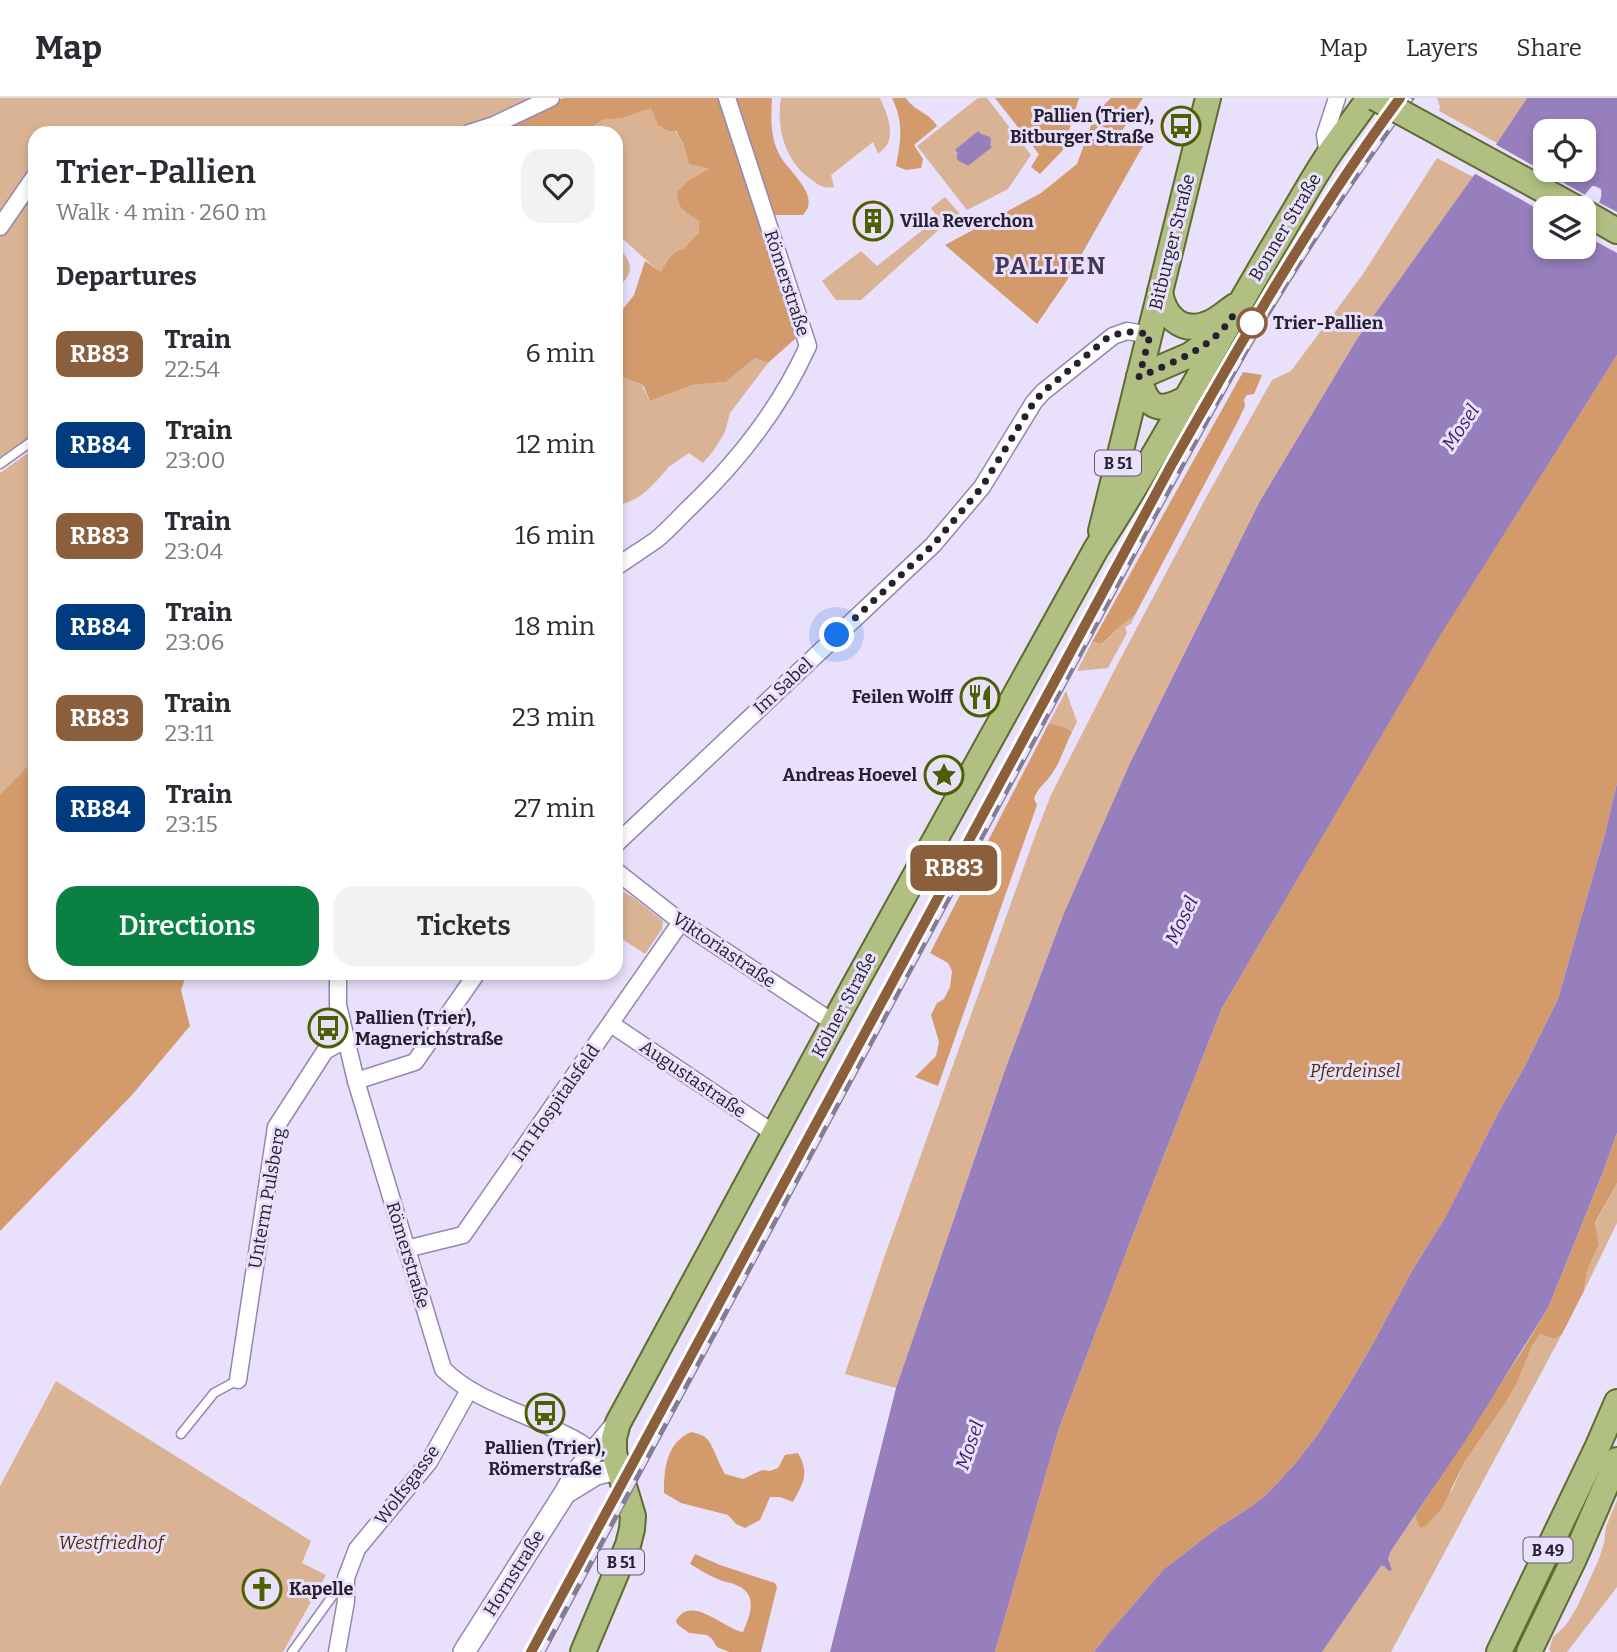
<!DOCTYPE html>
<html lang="en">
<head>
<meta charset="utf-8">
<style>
  :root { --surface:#fff; --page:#f2f2f3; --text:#2b2b33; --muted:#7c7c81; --line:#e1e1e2; --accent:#0b8043 }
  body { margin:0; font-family:Bitter,serif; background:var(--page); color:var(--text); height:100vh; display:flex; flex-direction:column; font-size:26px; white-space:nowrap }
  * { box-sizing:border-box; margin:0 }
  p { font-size:23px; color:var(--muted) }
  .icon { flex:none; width:38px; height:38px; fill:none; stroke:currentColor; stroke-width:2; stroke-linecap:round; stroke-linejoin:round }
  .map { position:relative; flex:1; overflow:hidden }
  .side { position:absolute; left:28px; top:28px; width:595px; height:854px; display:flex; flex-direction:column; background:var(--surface); border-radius:21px; box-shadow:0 4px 10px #0003 }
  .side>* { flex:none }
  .badge { padding:0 14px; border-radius:10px; font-size:24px; line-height:46px }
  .controls { position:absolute; left:1533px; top:21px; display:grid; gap:14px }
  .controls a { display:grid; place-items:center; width:63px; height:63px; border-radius:14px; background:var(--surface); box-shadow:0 4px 10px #0003; font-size:35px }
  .you { position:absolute; width:35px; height:35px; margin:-18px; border:5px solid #fff; border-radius:50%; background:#1a73e8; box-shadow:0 0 0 10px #1a73e833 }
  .map>.badge { position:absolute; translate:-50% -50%; box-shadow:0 0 0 4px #fff }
  h2 { padding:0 28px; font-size:26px; line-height:63px }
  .round { display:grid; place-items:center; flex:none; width:74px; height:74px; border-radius:21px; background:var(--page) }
  .head { display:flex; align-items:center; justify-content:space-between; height:119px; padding:0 28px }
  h1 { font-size:33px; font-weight:600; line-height:52px }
  .action { display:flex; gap:14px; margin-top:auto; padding:14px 28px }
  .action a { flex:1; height:80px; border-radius:21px; background:var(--accent); color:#fff; font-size:28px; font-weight:600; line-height:80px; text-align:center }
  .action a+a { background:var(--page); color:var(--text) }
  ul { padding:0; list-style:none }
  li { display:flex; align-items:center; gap:21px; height:91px; padding:0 28px }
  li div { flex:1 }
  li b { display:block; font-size:26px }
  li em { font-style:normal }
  li .badge { min-width:77px; font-weight:700; text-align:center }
  header { display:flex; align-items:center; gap:42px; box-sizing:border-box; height:98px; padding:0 35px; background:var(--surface); border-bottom:2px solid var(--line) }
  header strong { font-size:33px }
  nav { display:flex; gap:38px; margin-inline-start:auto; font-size:24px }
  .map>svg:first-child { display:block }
  .green { fill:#d9b393 }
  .forest { fill:#d39b6c }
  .water { fill:#967fbc; fill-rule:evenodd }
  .pier { fill:#e9e0fc }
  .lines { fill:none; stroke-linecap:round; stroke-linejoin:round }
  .lane-casing { stroke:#9686b1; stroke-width:11 }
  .street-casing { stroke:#9686b1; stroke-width:19 }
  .secondary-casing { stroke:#9686b1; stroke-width:24 }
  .primary-casing { stroke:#5f6b2f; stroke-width:28 }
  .lane { stroke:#fff; stroke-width:8 }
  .street { stroke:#fff; stroke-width:16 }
  .secondary { stroke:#fff; stroke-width:21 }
  .primary { stroke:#b1bf82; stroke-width:24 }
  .rail-casing { stroke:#847c92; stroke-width:7 }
  .rail { stroke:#e9e0fc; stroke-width:4.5; stroke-dasharray:13; stroke-linecap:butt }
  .primary-bridge-casing { stroke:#5f6b2f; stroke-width:28; stroke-linecap:butt }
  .primary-bridge { stroke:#b1bf82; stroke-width:24 }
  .line-casing { stroke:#fff; stroke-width:16 }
  .line { stroke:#8b5e3c; stroke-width:10 }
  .walk { stroke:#272031; stroke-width:7; stroke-dasharray:0 12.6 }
  .stop-dot { fill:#fff; stroke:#8b5e3c; stroke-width:3.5 }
  .labels { text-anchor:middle; stroke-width:6; stroke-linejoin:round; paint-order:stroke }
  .shield { fill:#e9e0fc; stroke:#615a6e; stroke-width:2 }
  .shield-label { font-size:16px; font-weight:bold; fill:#272031 }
  .poi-label { font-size:18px; font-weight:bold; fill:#272031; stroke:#e9e0fc; text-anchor:end }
  .street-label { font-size:18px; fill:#272031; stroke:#e9e0fc }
  .stop-label { font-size:18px; font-weight:bold; fill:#272031; stroke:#e9e0fc; text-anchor:start }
  .park-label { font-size:18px; font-style:italic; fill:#512d06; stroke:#e9e0fc }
  .water-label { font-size:19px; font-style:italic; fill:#3d1b63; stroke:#e9e0fc }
  .district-label { font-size:24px; font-weight:bold; letter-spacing:2px; fill:#45365c; stroke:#e9e0fc }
</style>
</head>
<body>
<header>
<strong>Map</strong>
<nav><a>Map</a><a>Layers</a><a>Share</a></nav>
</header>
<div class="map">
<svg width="1617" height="1554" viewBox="0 0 1617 1554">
  <rect width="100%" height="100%" fill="#e9e0fc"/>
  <g class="green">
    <polygon points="0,0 551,0 469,35 35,35 35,341 0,366"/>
    <path d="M781,0h99c6,13 15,34 7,47 -2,3 -6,6 -9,9l-5,-12 -42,33 3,12c-11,2 -17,-3 -25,-9 -24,-18 -33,-51 -28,-80z"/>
    <polygon points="978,0 987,0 1031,57 1008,91 967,112 917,48"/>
    <polygon points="1437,0 1527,0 1497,45 1439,13 1440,9"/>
    <path d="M652,9l17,23 6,1 8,12 6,21 21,5 -21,11 -6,31 17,10c0,24 -28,33 -39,51 -16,-11 -29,-26 -45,-39v-100h-34l20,-13 21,-2z"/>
    <polygon points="1437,60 1473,79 1357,241 1260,403 1130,665 1064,815 1006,969 896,1290 845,1276 884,1160 1035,738 1051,697 1115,571 1208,396 1272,282 1291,273 1363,176"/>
    <polygon points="945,99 960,116 942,129 861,202 836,202 822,183 861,153 877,168 938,120 931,110"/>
    <path d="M616,148c18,16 19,27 0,43z"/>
    <path d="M755,260l13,5 -38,50 -5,19 -11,18 -11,13 -14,-10 -22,15v1c-13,15 -30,36 -51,35v-129l25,9 9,17 42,-16 34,-3z"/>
    <polygon points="35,350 35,660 0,697 0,375"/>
    <polygon points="1135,517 1131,526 1125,529 1127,535 1108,570 1077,573 1092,544 1103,546 1123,526"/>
    <polygon points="1066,593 1077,624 1072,634 1066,630 1049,625"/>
    <polygon points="624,794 634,800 663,823 662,831 645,856 616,837 616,805"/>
    <polygon points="1617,1085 1617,1125 1584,1193 1587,1173 1599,1146 1595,1126"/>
    <polygon points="1540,1236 1555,1241 1562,1236 1391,1554 1322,1554 1381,1468 1382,1467 1385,1469 1391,1453 1415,1418 1420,1430 1452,1392 1465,1363 1505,1306 1517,1285 1532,1248"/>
    <polygon points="56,1283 311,1443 302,1465 326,1477 283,1554 0,1554 0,1388"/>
    <polygon points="1617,1402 1617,1489 1567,1554 1551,1554 1549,1552 1553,1539 1566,1527 1577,1509 1599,1461 1604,1445 1606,1429"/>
  </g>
  <g class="forest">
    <path d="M564,0h155l77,240 -28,25 -13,-5 -29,24 -34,3 -42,16 -6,-14 -3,-3 -25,-9v-57l18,-23 11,-34 16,11c6,-10 11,-21 23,-23l14,-16 2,-12c-16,-9 -21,-10 -23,-29l12,-12 20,-11 -20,-5 -6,-21 -7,-12h-7l-11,-6 -7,-17 -28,10 -21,2 -20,13h-80l3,-7z"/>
    <path d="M735,0h37c-1,19 -2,38 7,56 9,18 43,41 24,61h-29z"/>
    <path d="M892,0h14c8,13 24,15 31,28l-23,19 9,14 -2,9 -15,2 -10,-4c5,-26 8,-43 -4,-68z"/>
    <polygon points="995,0 1079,0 1063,52 1040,76 1031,69 1039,56"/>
    <polygon points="1111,0 1143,0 1120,36 1143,48 1066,184 1037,226 945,147 1041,95 1077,66 1095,16"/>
    <polygon points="1617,257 1617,685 1605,736 1558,901 1524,970 1498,1015 1445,1120 1413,1171 1370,1251 1347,1290 1318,1336 1294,1367 1266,1397 1249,1410 1219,1429 1164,1471 1108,1536 1094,1554 995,1554 1059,1330 1142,1113 1222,910 1441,535"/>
    <polygon points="1243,274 1262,277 1254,296 1247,297 1244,301 1245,308 1237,325 1135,517 1123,526 1102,546 1092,544"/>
    <path d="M1049,625l17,5 6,4c-7,14 -12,31 -21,43 -6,9 -14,13 -17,24l3,6 -99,281 -23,-9 21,-21 3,-14 -8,-27 6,-12 7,-4 6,-12 2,-16 -4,-8 -18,-10z"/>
    <polygon points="35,660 35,875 187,875 181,892 190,928 132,997 0,1133 0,697"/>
    <polygon points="1617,1035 1617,1085 1595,1125 1599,1146 1587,1173 1584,1193 1562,1236 1555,1241 1540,1236 1532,1248 1517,1285 1505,1306 1465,1363 1442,1410 1426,1428 1420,1430 1415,1418 1522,1253 1548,1210 1603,1074"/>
    <path d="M691,1334c5,1 13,3 17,8 4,4 12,26 17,34l18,5 19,-9 8,1 8,-3 7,-13 13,-2c12,21 5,30 -5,49l-13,-5h-10l-10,23 -15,8 -9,-4 -8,-9 -47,-12 -17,-10c0,-24 2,-50 27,-61z"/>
    <path d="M695,1456l25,11 55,18 2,4 -16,65h-32l-12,-5 -5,-8 -5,-4 -18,-2 -12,-9 -1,-3c15,-28 49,9 67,11 7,-17 16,-38 -7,-47 -6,-3 -11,-3 -16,-5 -11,-4 -21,-11 -30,-16z"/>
  </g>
  <g class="water">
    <path d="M1527,0h90v257l-176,279 -219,374 -80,203 -83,217 -64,224h-165l66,-264 110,-321 58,-154 66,-150 130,-262 97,-162 140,-196zM1545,33h39v39h-39zM1592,88h3l6,3c3,18 -13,21 -17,35 -2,6 0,16 0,23h-39v-39h29z"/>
    <path d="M978,33l3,3 9,3 1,3 -1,5 2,2 -24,19c-4,-4 -15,-4 -10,-13l-3,-3z"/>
    <polygon points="1617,685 1617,1035 1603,1074 1548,1210 1467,1340 1391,1453 1388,1461 1392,1472 1389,1473 1384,1468 1381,1468 1322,1554 1094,1554 1108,1536 1164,1471 1219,1429 1249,1410 1266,1397 1294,1367 1318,1336 1347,1290 1370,1251 1413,1171 1445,1120 1498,1015 1524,970 1558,901 1605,736"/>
  </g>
  <g class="pier">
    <polygon points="1493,45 1587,98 1578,110 1545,110 1545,115 1472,74"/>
    <polygon points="1596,103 1617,114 1617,155 1584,137 1584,119"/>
  </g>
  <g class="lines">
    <defs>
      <g id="lane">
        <polyline points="0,366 35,341"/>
        <polyline points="181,1336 214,1295 238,1282"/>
        <polyline points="292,1554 344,1482"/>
      </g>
      <g id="street">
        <polyline points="469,35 494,27 551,0"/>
        <polyline points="1328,58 1325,37 1337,0"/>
        <polyline points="0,129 35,78"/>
        <path d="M616,469c13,-9 27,-18 40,-27 11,-9 21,-20 31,-30 50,-47 93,-102 121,-164l-81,-248"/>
        <polyline points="616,746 933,447 982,389 1034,304 1043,294 1113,238 1127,233 1150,237"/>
        <polyline points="616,773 681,824 834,925"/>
        <path d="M338,875v32l18,76 87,288c32,32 79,42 117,63 12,6 24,11 33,21"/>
        <polyline points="611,926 775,1036"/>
        <polyline points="356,983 415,964 477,875"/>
        <polyline points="406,1151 463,1137 681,824"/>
        <polyline points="238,1282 276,1029 325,953 345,942"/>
        <polyline points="337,1554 346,1503 346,1480 357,1451 429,1364 469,1292"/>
      </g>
      <g id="secondary">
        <polyline points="570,1392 596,1376 618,1371"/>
        <polyline points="464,1554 565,1395 576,1375 618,1325"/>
      </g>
      <g id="primary">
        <polyline points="1584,114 1617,133"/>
        <path d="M1160,194c4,24 21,42 47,32 10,-3 19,-12 28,-18"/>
        <polyline points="1139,279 1190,257 1219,237"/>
        <path d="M1139,279c8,34 21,36 50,20"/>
        <polyline points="1101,433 1208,0"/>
        <path d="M583,1554l45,-107 4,-16 1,-13 -19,-63v-15l4,-15 236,-437 242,-437c67,-103 123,-212 186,-317 16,-26 30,-53 47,-78 13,-19 27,-37 40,-56"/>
        <polyline points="1499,1554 1597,1350 1617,1304"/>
        <polyline points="1529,1554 1574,1461 1617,1362"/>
      </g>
    </defs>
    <use href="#lane" class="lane-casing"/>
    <use href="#street" class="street-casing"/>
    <use href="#secondary" class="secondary-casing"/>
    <use href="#primary" class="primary-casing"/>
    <use href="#lane" class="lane"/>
    <use href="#street" class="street"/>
    <use href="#secondary" class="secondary"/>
    <use href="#primary" class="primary"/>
    <defs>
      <g id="rail">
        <polyline points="607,1412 662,1310"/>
        <path d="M542,1554l604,-1122c38,-69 75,-138 114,-205 47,-78 97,-154 151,-227"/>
      </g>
    </defs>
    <use href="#rail" class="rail-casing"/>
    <use href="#rail" class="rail"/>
    <defs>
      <polyline id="primary-bridge" points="1375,0 1576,110"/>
    </defs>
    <use href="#primary-bridge" class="primary-bridge-casing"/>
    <use href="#primary-bridge" class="primary-bridge"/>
  </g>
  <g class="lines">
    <defs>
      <path id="line" d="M531,1554l641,-1188c71,-125 142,-250 228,-366"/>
    </defs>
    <use href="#line" class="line-casing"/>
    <use href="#line" class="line"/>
    <path class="walk" d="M837,537l96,-90 49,-58 52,-85 9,-10 63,-53c15,-8 27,-9 44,-4l-11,42c36,-16 74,-28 95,-63l18,9"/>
  </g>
  <defs>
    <symbol id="bus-ring" viewBox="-11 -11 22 22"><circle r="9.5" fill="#e9e0fc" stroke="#4f6004" stroke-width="1.5"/><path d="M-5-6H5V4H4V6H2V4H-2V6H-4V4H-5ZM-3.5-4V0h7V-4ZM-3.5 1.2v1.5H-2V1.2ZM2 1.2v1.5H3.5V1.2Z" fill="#4f6004"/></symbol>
    <symbol id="building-ring" viewBox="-11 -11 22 22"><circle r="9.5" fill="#e9e0fc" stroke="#4f6004" stroke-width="1.5"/><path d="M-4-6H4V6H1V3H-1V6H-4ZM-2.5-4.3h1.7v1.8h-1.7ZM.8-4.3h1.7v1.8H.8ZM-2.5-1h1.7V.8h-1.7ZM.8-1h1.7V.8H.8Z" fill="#4f6004"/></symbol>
    <symbol id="restaurant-ring" viewBox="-11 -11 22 22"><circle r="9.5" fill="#e9e0fc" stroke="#4f6004" stroke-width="1.5"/><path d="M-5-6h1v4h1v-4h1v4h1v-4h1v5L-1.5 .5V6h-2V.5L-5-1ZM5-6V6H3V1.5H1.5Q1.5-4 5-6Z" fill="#4f6004"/></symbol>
    <symbol id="sight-ring" viewBox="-11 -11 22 22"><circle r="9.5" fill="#e9e0fc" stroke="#4f6004" stroke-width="1.5"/><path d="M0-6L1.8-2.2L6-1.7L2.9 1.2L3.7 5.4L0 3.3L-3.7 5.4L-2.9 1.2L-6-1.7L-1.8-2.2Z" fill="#4f6004"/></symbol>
    <symbol id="church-ring" viewBox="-11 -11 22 22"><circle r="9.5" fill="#e9e0fc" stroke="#4f6004" stroke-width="1.5"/><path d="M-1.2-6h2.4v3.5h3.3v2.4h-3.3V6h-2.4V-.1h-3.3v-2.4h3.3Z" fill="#4f6004"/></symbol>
  </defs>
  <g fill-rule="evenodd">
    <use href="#bus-ring" x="1159" y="6" width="44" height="44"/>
    <use href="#building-ring" x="851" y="101" width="44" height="44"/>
    <use href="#restaurant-ring" x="958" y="577" width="44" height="44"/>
    <use href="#sight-ring" x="922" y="655" width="44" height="44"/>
    <use href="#bus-ring" x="306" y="908" width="44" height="44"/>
    <use href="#bus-ring" x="523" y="1293" width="44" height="44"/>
    <use href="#church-ring" x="240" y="1469" width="44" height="44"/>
  </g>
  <circle class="stop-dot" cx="1252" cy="225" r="14"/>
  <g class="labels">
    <g class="shield">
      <rect x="1095" y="352.5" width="46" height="25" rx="5"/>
      <rect x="1523.5" y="1439.5" width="49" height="25" rx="5"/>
      <rect x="598" y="1451.5" width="46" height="25" rx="5"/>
    </g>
    <g class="shield-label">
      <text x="1118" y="371">B 51</text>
      <text x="1548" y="1458">B 49</text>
      <text x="621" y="1470">B 51</text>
    </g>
    <g class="poi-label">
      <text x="1154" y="24">Pallien (Trier),<tspan x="1154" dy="21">Bitburger Straße</tspan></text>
      <text x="900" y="129" text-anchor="start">Villa Reverchon</text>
      <text x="953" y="605">Feilen Wolff</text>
      <text x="917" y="683">Andreas Hoevel</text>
      <text x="355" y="926" text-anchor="start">Pallien (Trier),<tspan x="355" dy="21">Magnerichstraße</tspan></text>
      <text x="545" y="1356" text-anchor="middle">Pallien (Trier),<tspan x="545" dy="21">Römerstraße</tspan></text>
      <text x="289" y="1497" text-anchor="start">Kapelle</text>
    </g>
    <g class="street-label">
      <text transform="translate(1285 129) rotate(-59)" y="6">Bonner Straße</text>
      <text transform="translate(1172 144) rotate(-76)" y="6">Bitburger Straße</text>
      <text transform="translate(787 185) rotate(72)" y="6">Römerstraße</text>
      <text transform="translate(783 588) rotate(-43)" y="6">Im Sabel</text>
      <text transform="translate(724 852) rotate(34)" y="6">Viktoriastraße</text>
      <text transform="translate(844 907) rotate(-62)" y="6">Kölner Straße</text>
      <text transform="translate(693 981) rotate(34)" y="6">Augustastraße</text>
      <text transform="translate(556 1005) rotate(-55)" y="6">Im Hospitalsfeld</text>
      <text transform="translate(267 1100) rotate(-80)" y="6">Unterm Pulsberg</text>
      <text transform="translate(408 1157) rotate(73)" y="6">Römerstraße</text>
      <text transform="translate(407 1387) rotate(-53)" y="6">Wolfsgasse</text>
      <text transform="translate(514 1475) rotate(-58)" y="6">Hornstraße</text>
    </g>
    <g class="stop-label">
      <text x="1273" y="231">Trier-Pallien</text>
    </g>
    <g class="park-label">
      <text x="1355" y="979">Pferdeinsel</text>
      <text x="111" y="1451">Westfriedhof</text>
    </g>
    <g class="water-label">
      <text transform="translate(1460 329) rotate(-56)" y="7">Mosel</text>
      <text transform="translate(1181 822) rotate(-64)" y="7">Mosel</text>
      <text transform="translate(969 1347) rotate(-71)" y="7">Mosel</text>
    </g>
    <g class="district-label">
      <text x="1051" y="176">PALLIEN</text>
    </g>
  </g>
</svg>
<div class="controls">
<a><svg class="icon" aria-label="locate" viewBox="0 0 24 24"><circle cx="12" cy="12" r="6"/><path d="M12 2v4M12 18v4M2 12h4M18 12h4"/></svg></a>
<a><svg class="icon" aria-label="layers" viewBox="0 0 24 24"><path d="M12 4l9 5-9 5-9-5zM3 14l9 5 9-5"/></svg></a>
</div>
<div class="you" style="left:837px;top:537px"></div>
<b class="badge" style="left:954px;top:770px;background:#8b5e3c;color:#fff">RB83</b>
<section class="side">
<div class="head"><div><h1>Trier-Pallien</h1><p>Walk · 4 min · 260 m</p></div><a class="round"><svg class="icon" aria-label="heart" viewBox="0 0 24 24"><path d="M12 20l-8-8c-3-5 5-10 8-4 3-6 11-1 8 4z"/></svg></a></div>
<h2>Departures</h2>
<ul>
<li><span class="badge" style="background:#8b5e3c;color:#fff">RB83</span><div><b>Train</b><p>22:54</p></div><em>6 min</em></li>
<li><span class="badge" style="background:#003b80;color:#fff">RB84</span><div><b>Train</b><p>23:00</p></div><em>12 min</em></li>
<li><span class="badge" style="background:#8b5e3c;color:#fff">RB83</span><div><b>Train</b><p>23:04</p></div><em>16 min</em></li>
<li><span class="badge" style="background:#003b80;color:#fff">RB84</span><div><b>Train</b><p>23:06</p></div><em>18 min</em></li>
<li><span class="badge" style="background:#8b5e3c;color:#fff">RB83</span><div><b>Train</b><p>23:11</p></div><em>23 min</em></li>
<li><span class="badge" style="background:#003b80;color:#fff">RB84</span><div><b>Train</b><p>23:15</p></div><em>27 min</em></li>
</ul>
<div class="action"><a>Directions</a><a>Tickets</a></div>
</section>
</div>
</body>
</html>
